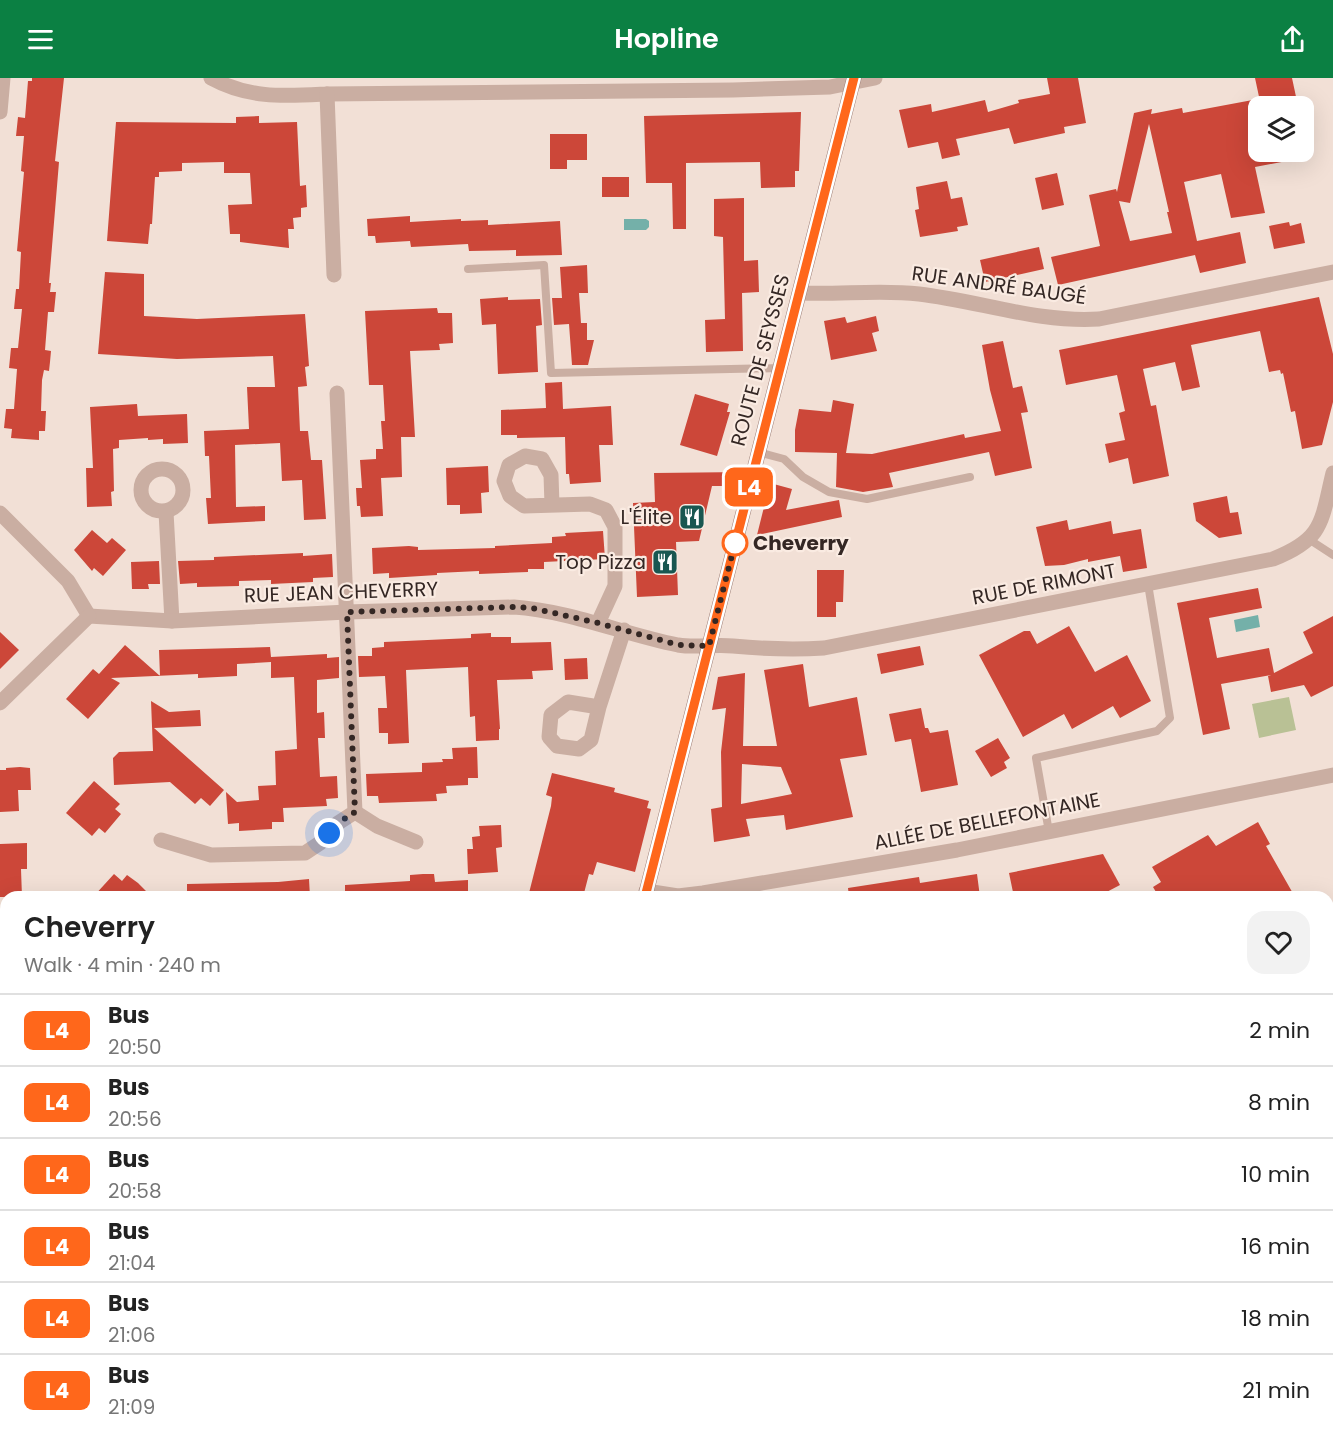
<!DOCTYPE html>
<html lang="en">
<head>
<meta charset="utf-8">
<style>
  :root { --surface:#fff; --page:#f2f2f2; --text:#222; --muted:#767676; --line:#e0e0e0; --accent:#0b8043 }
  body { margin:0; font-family:Poppins,sans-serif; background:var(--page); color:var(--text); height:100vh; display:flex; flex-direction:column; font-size:22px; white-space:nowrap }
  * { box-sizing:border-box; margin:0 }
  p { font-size:20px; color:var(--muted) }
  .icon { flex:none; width:33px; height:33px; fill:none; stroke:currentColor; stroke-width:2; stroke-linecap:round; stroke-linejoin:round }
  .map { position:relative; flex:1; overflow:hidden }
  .drawer { position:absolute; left:0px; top:813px; width:1334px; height:546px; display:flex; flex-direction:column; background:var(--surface); border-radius:18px 18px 0 0; box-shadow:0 6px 24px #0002 }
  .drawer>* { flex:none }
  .badge { padding:0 12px; border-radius:9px; font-size:21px; line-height:39px }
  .controls { position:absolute; left:1248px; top:18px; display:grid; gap:12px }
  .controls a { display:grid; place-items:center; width:66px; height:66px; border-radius:12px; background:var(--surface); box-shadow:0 6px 24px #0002; font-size:30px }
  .you { position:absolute; width:30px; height:30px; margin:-15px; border:4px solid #fff; border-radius:50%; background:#1a73e8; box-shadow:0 0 0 9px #1a73e833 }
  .map>.badge { position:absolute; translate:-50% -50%; box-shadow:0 0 0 3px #fff }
  .round { display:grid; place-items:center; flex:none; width:63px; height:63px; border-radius:18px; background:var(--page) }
  .summary { display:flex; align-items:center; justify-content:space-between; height:102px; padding:0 24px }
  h1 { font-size:28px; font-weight:600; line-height:45px }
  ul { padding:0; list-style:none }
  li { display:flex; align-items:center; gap:18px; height:72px; padding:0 24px; border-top:2px solid var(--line) }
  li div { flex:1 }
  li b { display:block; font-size:22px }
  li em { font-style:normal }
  li .badge { min-width:66px; font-weight:700; text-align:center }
  header { display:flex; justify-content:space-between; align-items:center; height:78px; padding:0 24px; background:var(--accent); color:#fff; font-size:27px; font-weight:600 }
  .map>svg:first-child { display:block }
  .green { fill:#b9c195 }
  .water { fill:#74b0a9 }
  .building { fill:#cc4739; fill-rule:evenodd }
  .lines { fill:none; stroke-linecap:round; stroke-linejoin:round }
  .service { stroke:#caaea2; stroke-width:8 }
  .minor { stroke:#caaea2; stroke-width:15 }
  .tertiary { stroke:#caaea2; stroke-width:15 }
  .secondary { stroke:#9d7c73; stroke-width:15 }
  .line-casing { stroke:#fff; stroke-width:14 }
  .line { stroke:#ff671b; stroke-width:9 }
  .walk { stroke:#342724; stroke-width:6; stroke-dasharray:0 10.8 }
  .stop-dot { fill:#fff; stroke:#ff671b; stroke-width:3 }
  .labels { text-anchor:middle; stroke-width:4.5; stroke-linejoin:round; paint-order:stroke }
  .street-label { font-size:20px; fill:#342724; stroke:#faebe2 }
  .poi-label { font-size:20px; fill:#342724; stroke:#faebe2; text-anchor:end }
  .stop-label { font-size:20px; font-weight:bold; fill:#342724; stroke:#faebe2; text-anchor:start }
</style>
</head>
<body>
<header><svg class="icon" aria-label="menu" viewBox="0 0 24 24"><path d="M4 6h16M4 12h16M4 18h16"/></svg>Hopline<svg class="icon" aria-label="share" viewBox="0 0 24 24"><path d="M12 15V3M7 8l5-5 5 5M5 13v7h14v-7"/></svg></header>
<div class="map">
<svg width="1333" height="1359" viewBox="0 0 1333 1359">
  <rect width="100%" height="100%" fill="#f2e0d6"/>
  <g class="green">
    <polygon points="1289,619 1296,652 1259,660 1252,626"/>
    <polygon points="1333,1094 1333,1239 1328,1240 1328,1095"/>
  </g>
  <g class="water">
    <polygon points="624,141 646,141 649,143 649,149 646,152 624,152"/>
    <polygon points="1258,537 1260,549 1236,554 1234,542"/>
  </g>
  <g class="building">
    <polygon points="32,0 64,0 55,83 59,84 49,205 51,205 50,214 56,214 54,234 48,234 45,272 51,273 50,284 49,293 44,292 42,302 41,333 46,333 45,353 39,353 39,362 11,360 12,351 4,350 6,331 14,331 17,291 9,290 11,270 18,270 22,231 14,231 16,211 19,211 21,174 17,173 24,94 21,93 24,58 16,58 18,39 25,40 28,3 32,3"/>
    <polygon points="1047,0 1078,0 1086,45 1064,49 1065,55 1014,66 1009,50 956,61 960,77 942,81 938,64 908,70 899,32 931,26 932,34 985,22 988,34 1019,25 1018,22 1050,16"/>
    <polygon points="1255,0 1292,0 1298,28 1261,28"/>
    <path d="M1258,21v53h38l1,7 -42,8 10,46 -34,5 -10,-44 -37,8 13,59 43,-9 6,31 -46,10 -5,-18 -137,30 -7,-28 49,-11 -11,-51 27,-6 1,3 17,-79 18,-4 -1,5 31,-6 1,5zM1149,46l20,88h-2l5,21 -42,8 -11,-40 11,2z"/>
    <polygon points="801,34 799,93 795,93 795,109 761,110 760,84 686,85 686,151 673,151 672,105 646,105 644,38"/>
    <polygon points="259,38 259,45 297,44 300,108 306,107 307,129 301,130 301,139 293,140 294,151 288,151 289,170 240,164 240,156 230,156 228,127 252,126 250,95 224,95 224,84 182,85 182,93 159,94 159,99 155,99 152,146 150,146 148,166 107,163 116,44 236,45 236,39"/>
    <polygon points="550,56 587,56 587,82 567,82 567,91 550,91"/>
    <polygon points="1057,95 1064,127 1042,132 1035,100"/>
    <rect x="602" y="99" width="27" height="20"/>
    <polygon points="947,103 951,121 962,119 968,147 957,149 958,153 920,159 915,132 919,131 916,109"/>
    <polygon points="744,120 744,183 758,182 759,214 742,215 743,273 706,274 705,242 725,241 723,159 714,158 714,121"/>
    <polygon points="410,138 410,144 461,141 461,143 488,142 488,147 560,143 562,177 516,178 516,172 469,173 468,166 411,169 410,163 376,165 375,158 368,158 367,141"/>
    <polygon points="1289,144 1290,148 1301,145 1305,165 1274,171 1269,148"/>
    <polygon points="1039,169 1044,191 985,204 980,182"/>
    <polygon points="587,187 588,215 579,215 581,245 587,245 587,262 594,262 588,287 572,287 569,246 554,247 552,220 562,220 560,189"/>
    <polygon points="105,194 144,196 144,238 197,241 305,236 309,288 305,289 307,308 298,309 300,353 308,353 311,382 322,382 326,441 304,442 302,402 282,403 280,365 235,367 236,429 265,428 265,443 208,446 206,420 211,420 209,378 205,378 204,353 249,351 247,309 275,309 273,278 177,281 98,276"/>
    <polygon points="508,219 508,222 540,221 542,247 536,248 538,294 498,296 496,246 482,247 480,221"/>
    <polygon points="1319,219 1333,276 1333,324 1322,367 1302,371 1295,333 1291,334 1283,295 1281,296 1280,292 1269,294 1260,253 1191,267 1200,309 1182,313 1175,284 1143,291 1151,328 1156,327 1169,398 1133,406 1128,380 1109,385 1105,366 1125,362 1119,335 1125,333 1117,297 1066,307 1059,272"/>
    <polygon points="437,230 438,235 452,235 453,265 439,266 440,272 410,273 415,359 401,359 402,399 381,400 383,438 361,439 360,428 357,428 356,410 362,410 360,382 376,381 376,371 383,371 381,343 385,343 383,307 369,307 365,233"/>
    <polygon points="876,238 879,253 872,255 877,273 831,282 824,243 845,239 847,245"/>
    <polygon points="1003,263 1013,310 1022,308 1028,334 1021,335 1032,390 995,398 989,374 889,395 893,409 863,414 836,409 837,375 795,374 795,352 799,331 831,334 833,322 854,326 846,375 872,376 964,356 965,360 1001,353 990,312 982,267"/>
    <polygon points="562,304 563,331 611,328 613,367 599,367 601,404 570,406 569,396 566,396 565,359 517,360 517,357 501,357 501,332 546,330 545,305"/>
    <polygon points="695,316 729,326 727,334 730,334 717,378 680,367"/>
    <polygon points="137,326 138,338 187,336 188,365 163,366 163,361 148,362 148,360 119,362 119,370 113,371 114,413 111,414 112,428 87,429 86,390 93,390 90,329"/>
    <polygon points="488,388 489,414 481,415 482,435 460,436 460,427 447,427 446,390"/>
    <polygon points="744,394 740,408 712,408 699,463 676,464 678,517 637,519 633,425 655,424 654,395"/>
    <polygon points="770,405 792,411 786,432 839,422 842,439 757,457"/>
    <polygon points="1227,418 1230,435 1238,434 1242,456 1219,460 1196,443 1193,425"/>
    <polygon points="1067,442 1069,452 1111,443 1113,456 1141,451 1147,490 1123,494 1120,478 1088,484 1088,481 1064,487 1045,488 1036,449"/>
    <polygon points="92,452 107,465 112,460 126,472 103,498 94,490 92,493 74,472"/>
    <polygon points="603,453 605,481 544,484 544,491 528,491 528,494 479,496 479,493 437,495 437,497 389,500 389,495 373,496 372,470 409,468 418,469 418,472 495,470 495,468 552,465 552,459 566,458 565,455"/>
    <polygon points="303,475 303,478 332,476 333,499 313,500 313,504 271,506 271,502 239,503 239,508 197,509 197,505 180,506 178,483 214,482 214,479"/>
    <polygon points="159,483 160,506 148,506 149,511 132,511 131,484"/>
    <polygon points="817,492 844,492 843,524 836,524 836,539 817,539"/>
    <polygon points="1258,510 1262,530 1209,540 1217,580 1269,570 1274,595 1313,575 1303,554 1333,538 1333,608 1311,619 1304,607 1271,614 1268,598 1271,597 1221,606 1230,651 1203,657 1177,525"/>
    <polygon points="1069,548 1095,594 1127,577 1151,623 1120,640 1113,628 1072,651 1064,636 1023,659 979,577 1024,553 1030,553 1037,566"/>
    <polygon points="0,554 19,572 0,591"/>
    <polygon points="491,555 491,559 511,559 511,565 551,564 553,592 532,593 533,601 497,602 500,651 499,651 499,662 476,663 475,638 470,639 468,589 406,592 409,665 388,666 388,655 379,655 378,630 387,630 385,598 359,599 358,578 372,578 372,570 384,569 384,564 471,560 471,556"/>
    <polygon points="125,567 160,598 159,572 270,569 271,579 327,576 327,580 339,579 339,600 317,602 317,635 324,634 325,660 318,660 320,699 337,698 338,720 326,721 327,728 283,730 284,744 272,744 272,751 239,753 239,745 228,746 226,714 237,724 259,722 258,708 276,707 275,673 297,671 294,599 271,600 271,584 237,586 237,598 198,600 198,596 111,600 120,605 88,641 66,621 93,591 99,596"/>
    <polygon points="920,568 924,587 881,596 877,576"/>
    <polygon points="587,580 588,601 565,602 564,581"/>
    <path d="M803,586l6,43 48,-10 10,58 -27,4 13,58 -67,13 -2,-15 -38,4 4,17 -36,6 -3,-33 11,-2 -1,-55 5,-44 -14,2 6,-33 27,-4 -2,73h34l-13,-76zM742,686l39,3 11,27 -51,10z"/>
    <polygon points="151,623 169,634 200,632 201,648 154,650 224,712 210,728 201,720 195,726 170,704 114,707 113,680 119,674 153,673"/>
    <polygon points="921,630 925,650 928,650 930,655 948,652 958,707 921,714 911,661 895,664 889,636"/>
    <polygon points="998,660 1010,680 1004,684 1007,690 991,699 975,673"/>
    <polygon points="477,669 478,700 468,700 468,707 446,708 447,715 436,716 437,723 379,725 378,718 367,718 366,696 422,694 422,685 443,684 442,681 453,681 452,670"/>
    <polygon points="20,689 30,690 31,712 18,712 19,733 0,734 0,692 6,692 6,690"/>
    <polygon points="552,695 615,710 614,714 649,723 647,730 651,731 635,794 597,784 593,797 589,796 583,819 528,819 551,728 552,719 546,717"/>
    <polygon points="94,703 120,726 115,731 121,736 105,755 99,750 92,758 66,735"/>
    <polygon points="1258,744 1270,766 1266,768 1295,819 1159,819 1153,809 1161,804 1152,789 1208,757 1216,768"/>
    <polygon points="501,747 502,769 496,770 498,794 468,796 467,771 473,771 472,759 480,758 479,748"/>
    <polygon points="27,765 27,791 21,791 22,819 0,819 0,766"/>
    <polygon points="1103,776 1120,807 1099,818 1014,819 1009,795"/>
    <polygon points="114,796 122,803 127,797 138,805 152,819 93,819"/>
    <polygon points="423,796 434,796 435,804 468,802 468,819 345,819 345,807 410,803 410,797"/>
    <polygon points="977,796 980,819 849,819 848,810 919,799 920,805"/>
    <polygon points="309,801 310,819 187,819 187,806 278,804"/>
  </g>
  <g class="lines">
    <g class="service">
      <polyline points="468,191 544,187 551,295 780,290"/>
      <polyline points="758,374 784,381 803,399 829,414 867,421 970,399"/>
      <polyline points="1310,462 1333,477"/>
      <polyline points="1049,754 1036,680 1157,653 1170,640 1148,506"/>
      <polyline points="1328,1207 1333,1206"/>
    </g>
    <g class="minor">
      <path d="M211,0c38,21 74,18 116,16l406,-4 97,-3 45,-9"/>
      <polyline points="327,16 334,197"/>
      <polyline points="0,34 3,0"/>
      <path d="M800,215c40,2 79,-4 119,1 60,7 120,29 180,25l234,-47"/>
      <circle cx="162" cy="412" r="21"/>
      <polyline points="552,427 551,397 542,381 525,378 509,387 504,403 510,418 524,428 590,426 606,432 615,449 615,508 598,545"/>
      <polyline points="166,434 172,543"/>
      <polyline points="0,435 68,503 89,538"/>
      <path d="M89,538l83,5 175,-9 167,-5c56,4 109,27 164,38 18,3 37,-1 55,1 32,3 59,4 91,2l449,-89c51,-20 48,-37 60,-86"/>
      <polyline points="0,625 89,538"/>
      <polyline points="599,629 568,624 551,637 549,659 557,668 579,671 591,662 599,629 624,552"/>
      <polyline points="355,734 377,748 416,764"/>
      <polyline points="161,762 211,777 305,775 320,765 338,745 355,734 337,315"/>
      <polyline points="0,1357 181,1353"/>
    </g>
    <polyline class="tertiary" points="646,813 678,818 703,815 957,772 1333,697"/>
    <g class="secondary">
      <polyline points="645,819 854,0"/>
      <polyline points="508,1359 509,1353"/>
    </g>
  </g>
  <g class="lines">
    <defs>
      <polyline id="line" points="645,819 854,0"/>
    </defs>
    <use href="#line" class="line-casing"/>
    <use href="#line" class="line"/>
    <polyline class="walk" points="329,755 338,745 355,734 347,534 514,529 532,530 598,545 679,567 709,568 735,465"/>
  </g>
  <defs>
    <symbol id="restaurant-square" viewBox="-11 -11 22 22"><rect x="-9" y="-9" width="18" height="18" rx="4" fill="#195751" stroke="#faebe2"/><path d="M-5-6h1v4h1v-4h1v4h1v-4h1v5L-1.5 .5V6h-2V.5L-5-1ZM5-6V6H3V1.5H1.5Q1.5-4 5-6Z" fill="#fff"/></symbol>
  </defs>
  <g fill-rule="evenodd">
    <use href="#restaurant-square" x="677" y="424" width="30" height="30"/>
    <use href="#restaurant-square" x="650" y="469" width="30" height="30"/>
  </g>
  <circle class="stop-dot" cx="735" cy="465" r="12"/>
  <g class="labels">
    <g class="street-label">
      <text transform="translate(999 207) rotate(8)" y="7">RUE ANDRÉ BAUGÉ</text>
      <text transform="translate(760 282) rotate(-75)" y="7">ROUTE DE SEYSSES</text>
      <text transform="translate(1044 506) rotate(-11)" y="7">RUE DE RIMONT</text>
      <text transform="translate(341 514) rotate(-2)" y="7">RUE JEAN CHEVERRY</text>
      <text transform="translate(987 743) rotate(-11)" y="7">ALLÉE DE BELLEFONTAINE</text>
    </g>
    <g class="poi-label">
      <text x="672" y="446">L'Élite</text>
      <text x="646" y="491">Top Pizza</text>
    </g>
    <g class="stop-label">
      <text x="753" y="472">Cheverry</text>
    </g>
  </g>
</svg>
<div class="controls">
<a><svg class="icon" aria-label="layers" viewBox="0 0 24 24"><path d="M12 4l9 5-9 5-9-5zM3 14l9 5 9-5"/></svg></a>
</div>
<div class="you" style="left:329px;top:755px"></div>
<b class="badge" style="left:749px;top:409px;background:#ff671b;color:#fff">L4</b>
<section class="drawer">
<div class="summary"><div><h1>Cheverry</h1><p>Walk · 4 min · 240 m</p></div><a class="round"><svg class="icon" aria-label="heart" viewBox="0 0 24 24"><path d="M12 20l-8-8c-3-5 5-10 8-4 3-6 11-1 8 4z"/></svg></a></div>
<ul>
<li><span class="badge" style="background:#ff671b;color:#fff">L4</span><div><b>Bus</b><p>20:50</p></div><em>2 min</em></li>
<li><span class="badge" style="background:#ff671b;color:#fff">L4</span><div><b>Bus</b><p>20:56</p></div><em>8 min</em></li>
<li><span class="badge" style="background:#ff671b;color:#fff">L4</span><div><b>Bus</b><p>20:58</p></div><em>10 min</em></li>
<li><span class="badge" style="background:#ff671b;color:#fff">L4</span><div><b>Bus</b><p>21:04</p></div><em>16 min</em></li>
<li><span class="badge" style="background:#ff671b;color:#fff">L4</span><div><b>Bus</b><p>21:06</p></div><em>18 min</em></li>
<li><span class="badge" style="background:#ff671b;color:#fff">L4</span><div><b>Bus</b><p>21:09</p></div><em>21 min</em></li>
</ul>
</section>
</div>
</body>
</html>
